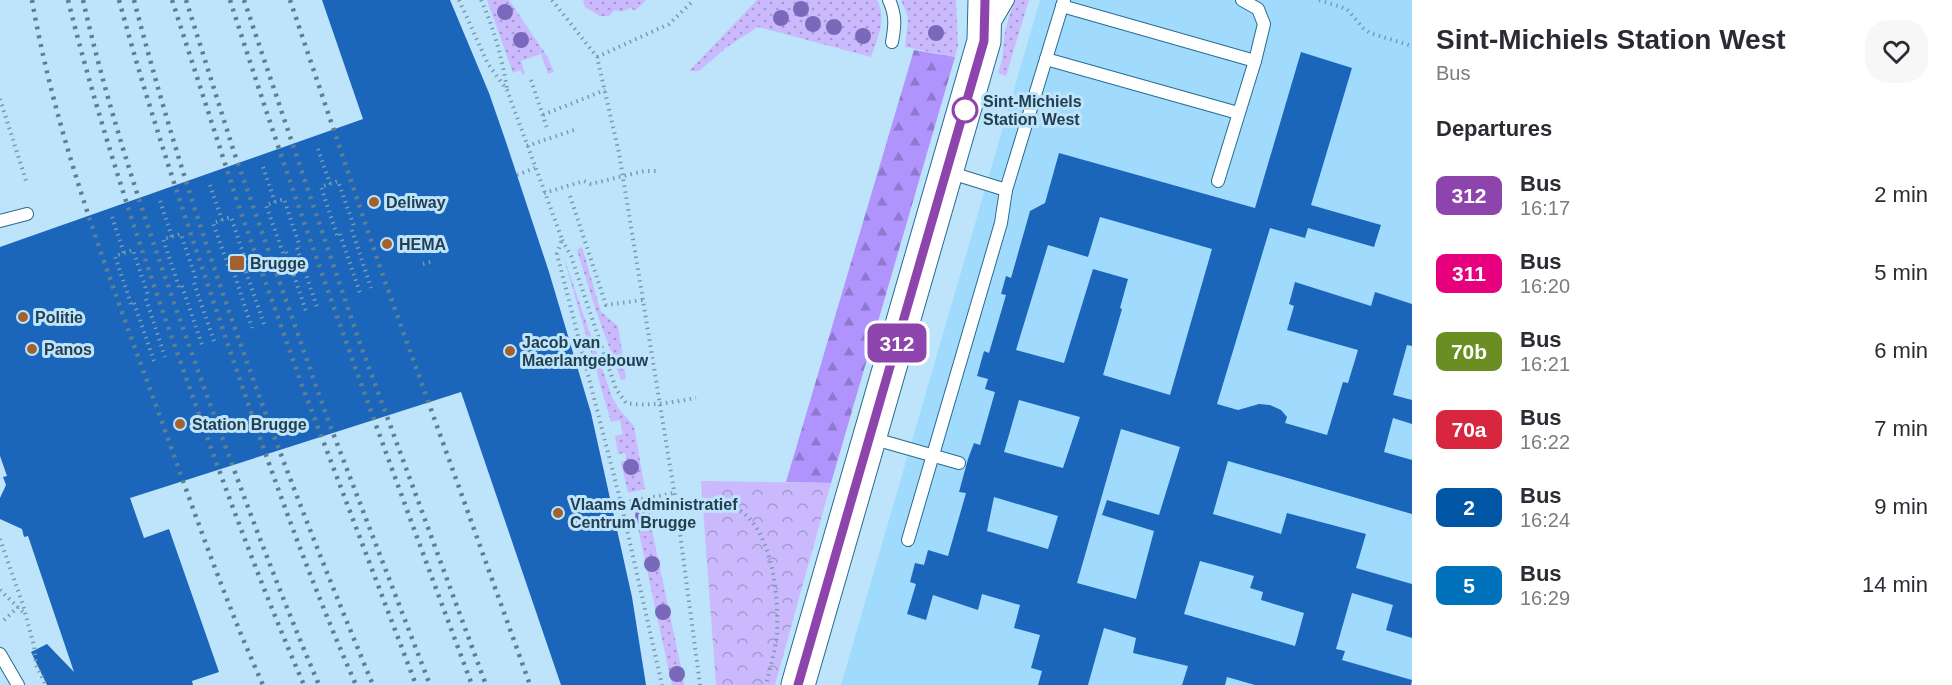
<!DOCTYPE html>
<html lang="en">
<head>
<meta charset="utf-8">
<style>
  :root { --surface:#fff; --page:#f7f7f7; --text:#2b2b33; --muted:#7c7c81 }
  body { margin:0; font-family:Arial,sans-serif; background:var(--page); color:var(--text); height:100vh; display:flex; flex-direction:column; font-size:22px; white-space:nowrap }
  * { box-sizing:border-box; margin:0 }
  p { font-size:20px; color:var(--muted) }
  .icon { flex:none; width:33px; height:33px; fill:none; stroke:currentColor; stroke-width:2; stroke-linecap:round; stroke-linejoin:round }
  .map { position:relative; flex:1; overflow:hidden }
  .sheet { display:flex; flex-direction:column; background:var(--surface); width:540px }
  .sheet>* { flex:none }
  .badge { padding:0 12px; border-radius:9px; font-size:21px; line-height:39px }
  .map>.badge { position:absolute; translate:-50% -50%; box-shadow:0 0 0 3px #fff }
  h2 { padding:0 24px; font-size:22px; line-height:54px }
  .round { display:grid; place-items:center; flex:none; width:63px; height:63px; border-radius:24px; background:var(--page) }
  .head { display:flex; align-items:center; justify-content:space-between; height:102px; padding:0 24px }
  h1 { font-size:28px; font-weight:800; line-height:45px }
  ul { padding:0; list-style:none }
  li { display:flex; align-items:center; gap:18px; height:78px; padding:0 24px }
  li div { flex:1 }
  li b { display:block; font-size:22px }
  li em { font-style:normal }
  li .badge { min-width:66px; font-weight:700; text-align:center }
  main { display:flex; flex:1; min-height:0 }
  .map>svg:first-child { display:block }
  .built { fill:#a0dbfe }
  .grass { fill:url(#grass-dots) }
  .forest { fill:url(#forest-firs) }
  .park { fill:url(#park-crowns) }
  .building { fill:#1b66bb; fill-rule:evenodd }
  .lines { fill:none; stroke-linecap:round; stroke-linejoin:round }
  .service-casing { stroke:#286c8f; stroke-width:14 }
  .secondary-casing { stroke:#286c8f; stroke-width:35 }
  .path { stroke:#799bae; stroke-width:4; stroke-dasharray:1.5 4.5; stroke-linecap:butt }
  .service { stroke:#fff; stroke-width:12 }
  .secondary { stroke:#fff; stroke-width:33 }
  .rail { stroke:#5e7e91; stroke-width:4.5; stroke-dasharray:3 6; stroke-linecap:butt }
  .tree { fill:#7a68bb }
  .line-casing { stroke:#fff; stroke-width:14 }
  .line { stroke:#8e44ad; stroke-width:9 }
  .stop-dot { fill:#fff; stroke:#8e44ad; stroke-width:3 }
  .poi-dot { fill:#a3612f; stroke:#bde4fb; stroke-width:2 }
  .labels { text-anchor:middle; stroke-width:6; stroke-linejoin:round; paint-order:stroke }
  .stop-label { font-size:16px; font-weight:bold; fill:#233e4e; stroke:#bde4fb; text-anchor:start }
  .poi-label { font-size:16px; font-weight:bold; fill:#233e4e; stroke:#bde4fb; text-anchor:start }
</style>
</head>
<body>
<main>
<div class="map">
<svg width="1412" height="685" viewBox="0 0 1412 685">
  <defs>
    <pattern id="grass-dots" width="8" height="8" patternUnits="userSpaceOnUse" patternTransform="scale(1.5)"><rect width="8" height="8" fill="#cabafd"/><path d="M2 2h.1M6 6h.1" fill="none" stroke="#a499cf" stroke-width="1.8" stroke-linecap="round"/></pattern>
    <pattern id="forest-firs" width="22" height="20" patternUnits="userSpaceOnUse" patternTransform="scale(1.5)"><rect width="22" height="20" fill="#b093fd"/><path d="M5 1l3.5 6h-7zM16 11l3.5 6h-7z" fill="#8f79cf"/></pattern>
    <pattern id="park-crowns" width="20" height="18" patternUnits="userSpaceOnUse" patternTransform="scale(1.5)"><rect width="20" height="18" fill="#cabafd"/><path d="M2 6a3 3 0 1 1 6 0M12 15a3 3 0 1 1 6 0" fill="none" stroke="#a499cf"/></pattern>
  </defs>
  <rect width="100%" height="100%" fill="#bde4fb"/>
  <polygon class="built" points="1040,0 1412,0 1412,685 841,685"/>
  <g class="grass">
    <polygon points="487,0 509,0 547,56 554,72 548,74 541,54 521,61 525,74 523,75 520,70 513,73"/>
    <polygon points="583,0 646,0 635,11 631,8 621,12 615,10 609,16 600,16 585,7"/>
    <path d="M757,0h120c10,20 1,37 -6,57l-113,-30 -31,20 -28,24h-10z"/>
    <polygon points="901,0 956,0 958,46 955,57 905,47 908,17"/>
    <polygon points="1014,0 1029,0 1006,76 998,73 1002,60 1005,31"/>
    <polygon points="582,247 601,312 618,326 626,379 621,380 595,308 577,250"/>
    <polygon points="563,255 612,397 619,409 634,426 645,489 628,493 621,462 627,460 625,453 618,454 615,436 623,434 620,420 611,422"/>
    <polygon points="647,507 681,667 684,685 672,685 634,510"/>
  </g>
  <polygon class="forest" points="914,50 955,57 831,483 786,482"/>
  <polygon class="park" points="701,481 831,483 775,685 716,685"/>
  <g class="building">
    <polygon points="322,0 450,0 489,93 506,142 549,272 591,413 632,597 646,685 561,685 461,392 130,498 144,538 169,529 219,672 192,681 193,685 47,685 31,652 47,644 74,672 28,536 24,537 22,529 0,519 0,498 6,485 3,477 7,476 0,456 0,247 363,119"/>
    <path d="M1301,52l51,16 -41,137 70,20 -7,22 -66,-19 -3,10 -35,-10 -53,176 21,6 21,-6 11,1 11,5 6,7 -2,6 42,12 16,-53 5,1 10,-33 -71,-20 7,-24 -5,-2 6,-22 76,24 4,-14 37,12v42l-5,-1 -14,50 19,5v24l-19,-6 -9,34 28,8v54l-184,-53 -15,53 68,20 6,-21 79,21 -10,34 56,16v54l-26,-8 7,-25 -41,-12 -16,56 9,2 -3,9 70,20 -1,5h-156l-28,-8 -2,8h-43l6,-19 -55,-13 3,-15 -32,-10 -16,57h-50l4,-14 -11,-3 9,-33 -26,-7 6,-23 -38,-11 -4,16 -45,-15 -7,25 -19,-6 9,-30 -6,-2 5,-19 9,2 4,-15 20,6 18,-63 -7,-1 9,-33 6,-16 6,2 15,-53 -10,-3 3,-10 -11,-3 7,-25 5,2 17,-58 -5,-1 5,-18 5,2 19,-67 15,-8 14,-50 196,55zM1100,217l112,32 -42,146 -67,-20 19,-66 -2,-1 8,-29 -35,-10 -29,94 -48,-13 32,-105 40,12zM1019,400l61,17 -17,51 -59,-16zM1121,429l59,18 -21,68 -52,-15 -5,15 52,16 -18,68 -59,-16zM994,497l64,19 -10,33 -61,-18zM1200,561l54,15 -4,12 13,4 -2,8 43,13 -9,33 -111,-32z"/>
  </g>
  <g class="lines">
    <defs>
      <g id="service">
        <path d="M889,0c7,15 6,26 3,42"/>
        <polyline points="1062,6 1255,61"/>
        <polyline points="994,24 1008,0"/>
        <polyline points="1046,59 1238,113"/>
        <polyline points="948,172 1006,190 1064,0"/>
        <polyline points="1218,181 1255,61 1264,24 1258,9 1242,0"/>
        <polyline points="0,221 27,214"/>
        <polyline points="871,438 959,463"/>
        <polyline points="908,540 1001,223 1006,190"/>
        <polyline points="0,654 18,685"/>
      </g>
      <polyline id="secondary" points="798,685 984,41 985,0"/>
    </defs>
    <use href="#service" class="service-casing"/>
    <use href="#secondary" class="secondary-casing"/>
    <g class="path">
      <polyline points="459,0 488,64 507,90 562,239 557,254 621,503 662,685"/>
      <path d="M481,0c13,28 21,58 26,89"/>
      <polyline points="552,0 597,57 619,153 676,503 700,685"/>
      <polyline points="1319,0 1347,9 1363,28 1370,33 1412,46"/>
      <polyline points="597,57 669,24 694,0"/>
      <polyline points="531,80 548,131"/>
      <polyline points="0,99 27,184"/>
      <polyline points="543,115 605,90"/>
      <polyline points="527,146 574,130"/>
      <polyline points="318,149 330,184"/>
      <polyline points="263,167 275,202"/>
      <polyline points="517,175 535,168"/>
      <polyline points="210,185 222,220"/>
      <polyline points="544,193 584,181 591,184 644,171 658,171"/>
      <polyline points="570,196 606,305 643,300"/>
      <polyline points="160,201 172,237"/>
      <polyline points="112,217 124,253"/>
      <polyline points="352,230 371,288"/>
      <polyline points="340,234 360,293"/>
      <polyline points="337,235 321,187 338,181 355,229"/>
      <path d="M562,240l9,16 45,133 10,14c23,4 47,-1 70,-5"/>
      <polyline points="297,248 317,307"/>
      <polyline points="286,252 306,311"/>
      <polyline points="283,253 266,205 284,199 300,247"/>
      <polyline points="423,264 434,261"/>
      <polyline points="244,266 264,324"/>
      <polyline points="233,270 252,328"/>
      <polyline points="230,271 213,223 231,217 247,265"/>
      <polyline points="194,283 214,341"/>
      <polyline points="182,286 202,345"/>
      <polyline points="179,287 163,239 181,234 197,282"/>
      <polyline points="146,299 165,357"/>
      <polyline points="134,303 154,361"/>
      <polyline points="131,304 115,256 133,250 149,298"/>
      <path d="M676,503c18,0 43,-4 60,5 37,20 43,89 41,127 -2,16 -7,34 -11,50"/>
      <polyline points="612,505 674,493"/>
      <polyline points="0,539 23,605 34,646 36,665 46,685"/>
      <polyline points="0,590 25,614"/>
      <polyline points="4,620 18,607"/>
    </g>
    <use href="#service" class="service"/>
    <use href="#secondary" class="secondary"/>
    <g class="rail">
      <path d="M32,0c23,132 73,266 119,392 36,98 69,198 112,293"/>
      <path d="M68,0c30,120 69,238 110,355 39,111 79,222 126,330"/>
      <path d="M83,0c27,119 67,235 108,351 40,112 81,224 128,334"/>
      <path d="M119,0c29,107 64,211 99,315 42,125 85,250 138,370"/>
      <path d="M134,0c61,235 146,462 239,685"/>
      <polyline points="172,0 241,213 303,388 416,685"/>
      <polyline points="186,0 234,152 328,420 430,685"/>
      <path d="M230,0c74,231 157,458 242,685"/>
      <polyline points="244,0 358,338 486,685"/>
      <polyline points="290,0 382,273 530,685"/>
    </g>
  </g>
  <g class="tree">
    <circle cx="801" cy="9" r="8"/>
    <circle cx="505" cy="12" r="8"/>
    <circle cx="781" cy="18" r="8"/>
    <circle cx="813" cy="24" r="8"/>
    <circle cx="834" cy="27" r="8"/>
    <circle cx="936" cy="33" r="8"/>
    <circle cx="863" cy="36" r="8"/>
    <circle cx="521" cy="40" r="8"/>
    <circle cx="631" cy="467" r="8"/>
    <circle cx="643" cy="517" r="8"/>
    <circle cx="652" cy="564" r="8"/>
    <circle cx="663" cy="612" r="8"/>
    <circle cx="677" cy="674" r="8"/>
  </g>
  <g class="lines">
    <defs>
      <polyline id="line" points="798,685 984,41 985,0"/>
    </defs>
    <use href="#line" class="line-casing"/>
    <use href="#line" class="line"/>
  </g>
  <circle class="stop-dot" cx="965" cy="110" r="12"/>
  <g class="poi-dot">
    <circle cx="374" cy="202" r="6"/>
    <circle cx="387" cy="244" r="6"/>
    <rect x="229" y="255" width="16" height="16" rx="3"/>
    <circle cx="23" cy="317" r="6"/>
    <circle cx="32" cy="349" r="6"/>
    <circle cx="510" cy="351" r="6"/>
    <circle cx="180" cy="424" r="6"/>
    <circle cx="558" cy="513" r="6"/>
  </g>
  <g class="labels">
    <g class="stop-label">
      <text x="983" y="107">Sint-Michiels<tspan x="983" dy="18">Station West</tspan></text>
    </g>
    <g class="poi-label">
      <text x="386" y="208">Deliway</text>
      <text x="399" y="250">HEMA</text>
      <text x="250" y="269">Brugge</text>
      <text x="35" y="323">Politie</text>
      <text x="522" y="348">Jacob van<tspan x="522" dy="18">Maerlantgebouw</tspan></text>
      <text x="44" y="355">Panos</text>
      <text x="192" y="430">Station Brugge</text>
      <text x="570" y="510">Vlaams Administratief<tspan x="570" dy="18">Centrum Brugge</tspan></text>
    </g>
  </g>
</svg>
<b class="badge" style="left:897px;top:343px;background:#8e44ad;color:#fff">312</b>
</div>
<section class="sheet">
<div class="head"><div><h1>Sint-Michiels Station West</h1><p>Bus</p></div><a class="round"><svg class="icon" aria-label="heart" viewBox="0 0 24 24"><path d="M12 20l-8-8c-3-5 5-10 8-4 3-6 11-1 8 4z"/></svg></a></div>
<h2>Departures</h2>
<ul>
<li><span class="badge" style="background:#8e44ad;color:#fff">312</span><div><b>Bus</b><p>16:17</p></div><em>2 min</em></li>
<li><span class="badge" style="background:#e6007e;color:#fff">311</span><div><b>Bus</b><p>16:20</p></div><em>5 min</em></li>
<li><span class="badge" style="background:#6b8e23;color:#fff">70b</span><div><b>Bus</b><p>16:21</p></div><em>6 min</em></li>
<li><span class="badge" style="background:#d7263d;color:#fff">70a</span><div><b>Bus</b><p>16:22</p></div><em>7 min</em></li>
<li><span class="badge" style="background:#0056a4;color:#fff">2</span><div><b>Bus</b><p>16:24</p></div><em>9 min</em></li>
<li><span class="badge" style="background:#0072bc;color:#fff">5</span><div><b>Bus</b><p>16:29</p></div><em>14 min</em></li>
</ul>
</section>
</main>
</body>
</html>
